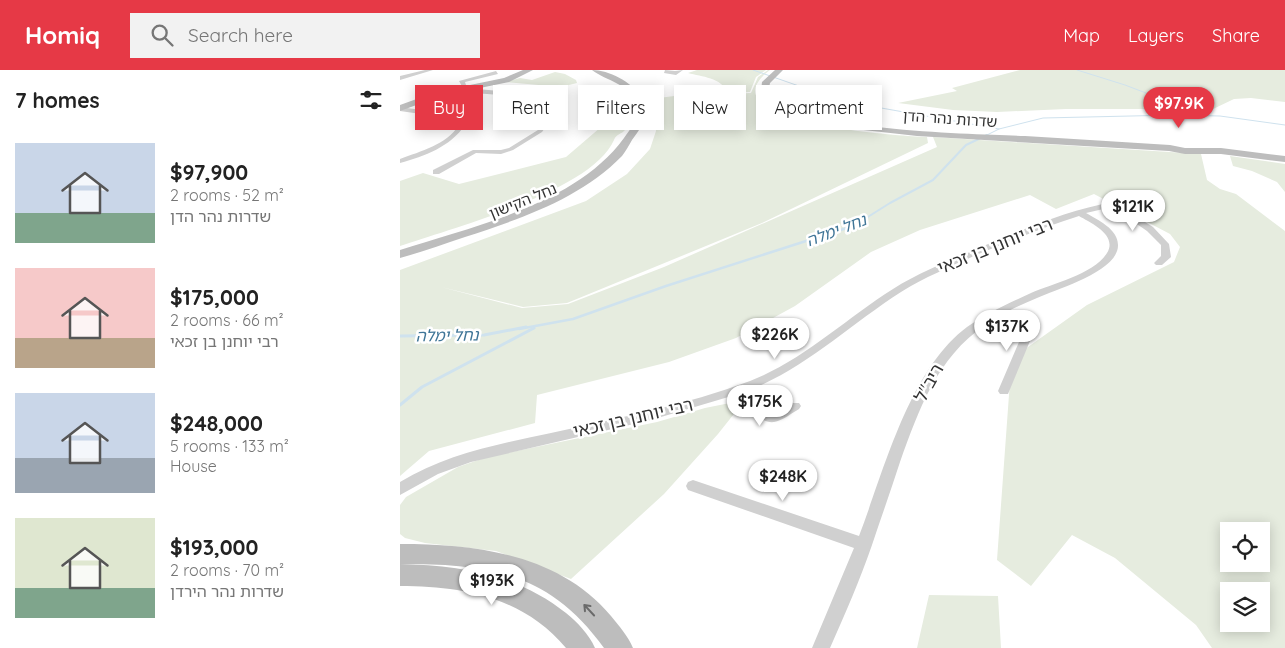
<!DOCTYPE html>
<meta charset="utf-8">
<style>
:root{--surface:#fff;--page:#f2f2f2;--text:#222;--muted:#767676;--accent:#e63946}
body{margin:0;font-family:Quicksand,"Noto Sans Hebrew",sans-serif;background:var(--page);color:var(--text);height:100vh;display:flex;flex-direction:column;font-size:19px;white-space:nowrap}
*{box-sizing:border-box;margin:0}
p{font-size:16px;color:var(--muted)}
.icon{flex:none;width:28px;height:28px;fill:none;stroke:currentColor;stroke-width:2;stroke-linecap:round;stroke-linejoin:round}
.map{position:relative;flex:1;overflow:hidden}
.side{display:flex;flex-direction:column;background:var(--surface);width:400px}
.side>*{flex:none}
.banner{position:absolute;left:15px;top:15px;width:475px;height:45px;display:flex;gap:10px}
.buttons{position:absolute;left:820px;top:452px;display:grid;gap:10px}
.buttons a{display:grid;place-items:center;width:50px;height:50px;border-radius:0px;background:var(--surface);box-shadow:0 2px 12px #0003;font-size:25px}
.price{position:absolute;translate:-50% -42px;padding:0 11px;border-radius:18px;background:#fff;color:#222;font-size:16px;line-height:32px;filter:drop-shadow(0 1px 2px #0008)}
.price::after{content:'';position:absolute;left:50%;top:30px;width:15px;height:11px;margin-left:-8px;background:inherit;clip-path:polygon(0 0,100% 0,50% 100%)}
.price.active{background:var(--accent);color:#fff}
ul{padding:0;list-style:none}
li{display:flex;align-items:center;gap:15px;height:125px;padding:0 15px}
li span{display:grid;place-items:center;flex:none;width:140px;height:100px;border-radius:0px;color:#555}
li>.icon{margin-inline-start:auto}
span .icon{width:60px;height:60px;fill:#fffc;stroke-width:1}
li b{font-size:21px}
h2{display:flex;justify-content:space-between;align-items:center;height:60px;padding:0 15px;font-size:21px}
.pill{padding:0 18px;border-radius:0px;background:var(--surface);box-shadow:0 2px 12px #0003;font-size:18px;line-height:45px}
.pill.active{background:var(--accent);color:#fff}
header{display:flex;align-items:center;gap:30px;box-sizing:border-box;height:70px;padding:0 25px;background:var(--accent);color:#fff}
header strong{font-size:24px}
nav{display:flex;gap:28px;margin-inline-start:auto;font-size:18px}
.search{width:350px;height:45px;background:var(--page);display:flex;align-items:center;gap:12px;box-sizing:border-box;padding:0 18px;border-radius:0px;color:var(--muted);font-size:19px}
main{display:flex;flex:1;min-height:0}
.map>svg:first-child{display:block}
.green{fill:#e6ecdf;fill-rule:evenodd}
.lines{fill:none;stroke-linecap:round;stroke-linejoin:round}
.stream-far3{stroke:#cfe2ee;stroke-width:1}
.stream-far2{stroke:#cfe2ee;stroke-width:2}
.stream-far1{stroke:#cfe2ee;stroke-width:2.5}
.stream{stroke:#cfe2ee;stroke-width:3}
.street{fill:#d0d0d0;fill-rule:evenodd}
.secondary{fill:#bdbdbd;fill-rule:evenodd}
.oneway{stroke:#6a6a6a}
.labels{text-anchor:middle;stroke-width:5;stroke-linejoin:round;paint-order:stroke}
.far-street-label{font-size:15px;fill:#333;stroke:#fff}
.far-water-label{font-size:16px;font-style:italic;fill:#3f7597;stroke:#fff}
.street-label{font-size:18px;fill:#333;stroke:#fff}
</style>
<header>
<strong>Homiq</strong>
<div class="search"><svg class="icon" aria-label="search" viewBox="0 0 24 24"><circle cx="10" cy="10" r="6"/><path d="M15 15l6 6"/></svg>Search here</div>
<nav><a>Map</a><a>Layers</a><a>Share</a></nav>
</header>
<main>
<section class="side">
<h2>7 homes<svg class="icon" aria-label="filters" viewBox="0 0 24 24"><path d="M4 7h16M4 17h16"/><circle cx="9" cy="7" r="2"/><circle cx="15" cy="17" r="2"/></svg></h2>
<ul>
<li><span style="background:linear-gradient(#c9d6e8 70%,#7fa58c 0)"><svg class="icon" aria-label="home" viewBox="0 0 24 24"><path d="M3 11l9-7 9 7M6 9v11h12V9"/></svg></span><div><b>$97,900</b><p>2 rooms · 52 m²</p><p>שדרות נהר הדן</p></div></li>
<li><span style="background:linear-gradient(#f6c9c9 70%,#b9a48a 0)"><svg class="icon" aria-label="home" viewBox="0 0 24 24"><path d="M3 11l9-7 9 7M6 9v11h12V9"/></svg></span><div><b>$175,000</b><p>2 rooms · 66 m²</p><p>רבי יוחנן בן זכאי</p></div></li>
<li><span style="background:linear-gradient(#c9d6e8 65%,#9aa5b1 0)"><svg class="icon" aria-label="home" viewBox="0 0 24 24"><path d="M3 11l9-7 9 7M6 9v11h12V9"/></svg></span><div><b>$248,000</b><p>5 rooms · 133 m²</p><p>House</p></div></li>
<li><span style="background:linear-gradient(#dfe7d0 70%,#7fa58c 0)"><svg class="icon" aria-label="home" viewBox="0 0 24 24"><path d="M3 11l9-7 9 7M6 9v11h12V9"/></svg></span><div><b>$193,000</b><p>2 rooms · 70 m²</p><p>שדרות נהר הירדן</p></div></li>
</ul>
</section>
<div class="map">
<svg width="885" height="578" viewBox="0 0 885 578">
<rect width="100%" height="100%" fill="#fff"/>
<path class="green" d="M297,0H366L356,7L350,22L328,23C321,7 302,7 288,3Z
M368,0H370C299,54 504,66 527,67L528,73L362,153L167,233L123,237L41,217L122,238L168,234L264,197L537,77L533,67L801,84L807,110L820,119L836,124L885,161V578H812L796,555L715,488L672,465L631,516L597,490L610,311L621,282L687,235L774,192L780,177L770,164L694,124L656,139L630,125L520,160L471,182L395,236L336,268L269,292L137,325L135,353L29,381L0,406V200L186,131L227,104L250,79L256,61L251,29L282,25L351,23L358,7ZM829,461H861V494H829ZM829,521H861V554H829Z
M620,0H885V32L851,28L834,29L813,39H666L597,42L553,40L498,33L557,21L552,18Z
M155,2L165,4L176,10L177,13L161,17L105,12L120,8L132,10Z
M228,49C228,52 227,57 225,60C222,64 216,64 214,70C192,121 52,158 0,176V111L23,103L59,114L166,87L208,51Z
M830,86L885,94V122L877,112L852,101L833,96Z
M345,330L318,364L264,424L171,509L96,481L25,473L5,468L0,464V435L6,427L58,397L87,387L257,352L305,338Z
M529,525L598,526L601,578H517Z"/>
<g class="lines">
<path class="stream-far3" d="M353,0L442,31L599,59
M677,0L725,15L801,44
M585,66L599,59L643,48L775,45L820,46L885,55"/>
<path class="stream-far2" d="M463,150L490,133L533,110L566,75L587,65"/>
<path class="stream-far1" d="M119,259L173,249L266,216L456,155L465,149"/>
<path class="stream" d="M0,266L84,265L126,257
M0,335L22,317L134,258"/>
<path class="street" d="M25,0H33L0,10V6Z
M265,0L275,1L283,0L276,5L264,3Z
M96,1L98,4L65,12L67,18H63L59,11Z
M60,19C76,18 129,23 142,30C149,33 151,38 154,45L142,62L113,80L101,84L76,83L39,104H33V100L73,80H101L109,78L138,60L148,45C146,39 145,36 139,33C124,25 81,24 62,22Z
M0,37L43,43L61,49L65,55C50,77 25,86 0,93V89C21,81 46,75 59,55L57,51L42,47L0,41Z
M713,132L753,157L769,174L771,187L762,195H756L754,193L761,186V175L747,161L712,137L686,143C698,150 718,159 718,175C719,201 657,219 637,228C622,234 606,242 592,250L630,271L608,324H600L598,321L619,272L585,255C537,288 519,339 500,392C491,420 481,448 472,475C460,510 445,544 430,578H412L454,478L288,420L286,416L288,412L293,410L459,466C484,401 509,300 567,257C587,243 609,233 631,223C652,214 694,204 707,183C718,165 691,153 679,146C644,157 610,171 576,185C550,197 525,207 501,222C448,256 405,299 345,322L353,332L372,342L391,333H399L401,336L399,339C392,343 382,351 374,352C361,354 342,334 335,325L251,350L71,392L38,404L0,425V412C46,384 99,374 151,363C218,348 286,335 350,311C404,290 445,249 493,219C518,203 544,193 570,182C616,162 664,141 713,132Z"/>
<path class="secondary" d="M123,0H133L109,12L41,26L0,41V35L36,22L104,8Z
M192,0C209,0 231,12 241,26C252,42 242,57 232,70C229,75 226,81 222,86C180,129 120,149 65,167C44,174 22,182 0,188V180C74,156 176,134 224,68C231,58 241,47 237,34C231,14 206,11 192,0Z
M375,0H383L370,13C369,18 368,23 372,27C402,61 576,64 625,66C674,69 722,72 770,75L785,78H821L885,86V92L821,84H785L769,81L517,66L446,58L411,51L385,43L365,29L361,21L362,12Z
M0,474C76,474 159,484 211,546C219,556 228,566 233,578H204C149,502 89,494 0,494Z
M0,494C59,495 119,505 166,543C177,552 189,564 195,578H166C123,527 63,516 0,516Z"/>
</g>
<defs><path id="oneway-shaft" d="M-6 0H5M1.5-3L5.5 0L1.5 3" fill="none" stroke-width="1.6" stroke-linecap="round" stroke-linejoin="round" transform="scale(1.25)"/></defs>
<use class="oneway" href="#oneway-shaft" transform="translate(189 540) rotate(-133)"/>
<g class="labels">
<g class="far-street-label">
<text transform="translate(550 49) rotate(4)" y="5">שדרות נהר הדן</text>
<text transform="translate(123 131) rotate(-22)" y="5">נחל הקישון</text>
</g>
<g class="far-water-label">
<text transform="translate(436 160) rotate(-21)" y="6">נחל ימלה</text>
<text transform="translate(47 265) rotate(-1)" y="6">נחל ימלה</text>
</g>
<g class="street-label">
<text transform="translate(595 176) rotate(-22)" y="6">רבי יוחנן בן זכאי</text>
<text transform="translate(529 313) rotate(-61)" y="6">ריב"ל</text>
<text transform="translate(233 348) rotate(-13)" y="6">רבי יוחנן בן זכאי</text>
</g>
</g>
</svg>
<div class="buttons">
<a><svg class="icon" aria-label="locate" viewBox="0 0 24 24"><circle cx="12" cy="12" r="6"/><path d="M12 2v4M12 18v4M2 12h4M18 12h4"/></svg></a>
<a><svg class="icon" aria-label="layers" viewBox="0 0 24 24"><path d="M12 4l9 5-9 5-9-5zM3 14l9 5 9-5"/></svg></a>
</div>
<b class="price active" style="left:779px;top:59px">$97.9K</b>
<b class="price" style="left:733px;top:162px">$121K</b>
<b class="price" style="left:607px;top:282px">$137K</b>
<b class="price" style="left:375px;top:290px">$226K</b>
<b class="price" style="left:360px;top:357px">$175K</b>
<b class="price" style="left:383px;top:432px">$248K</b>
<b class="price" style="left:92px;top:536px">$193K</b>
<div class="banner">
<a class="pill active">Buy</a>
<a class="pill">Rent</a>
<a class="pill">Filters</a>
<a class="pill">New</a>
<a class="pill">Apartment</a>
</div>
</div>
</main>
